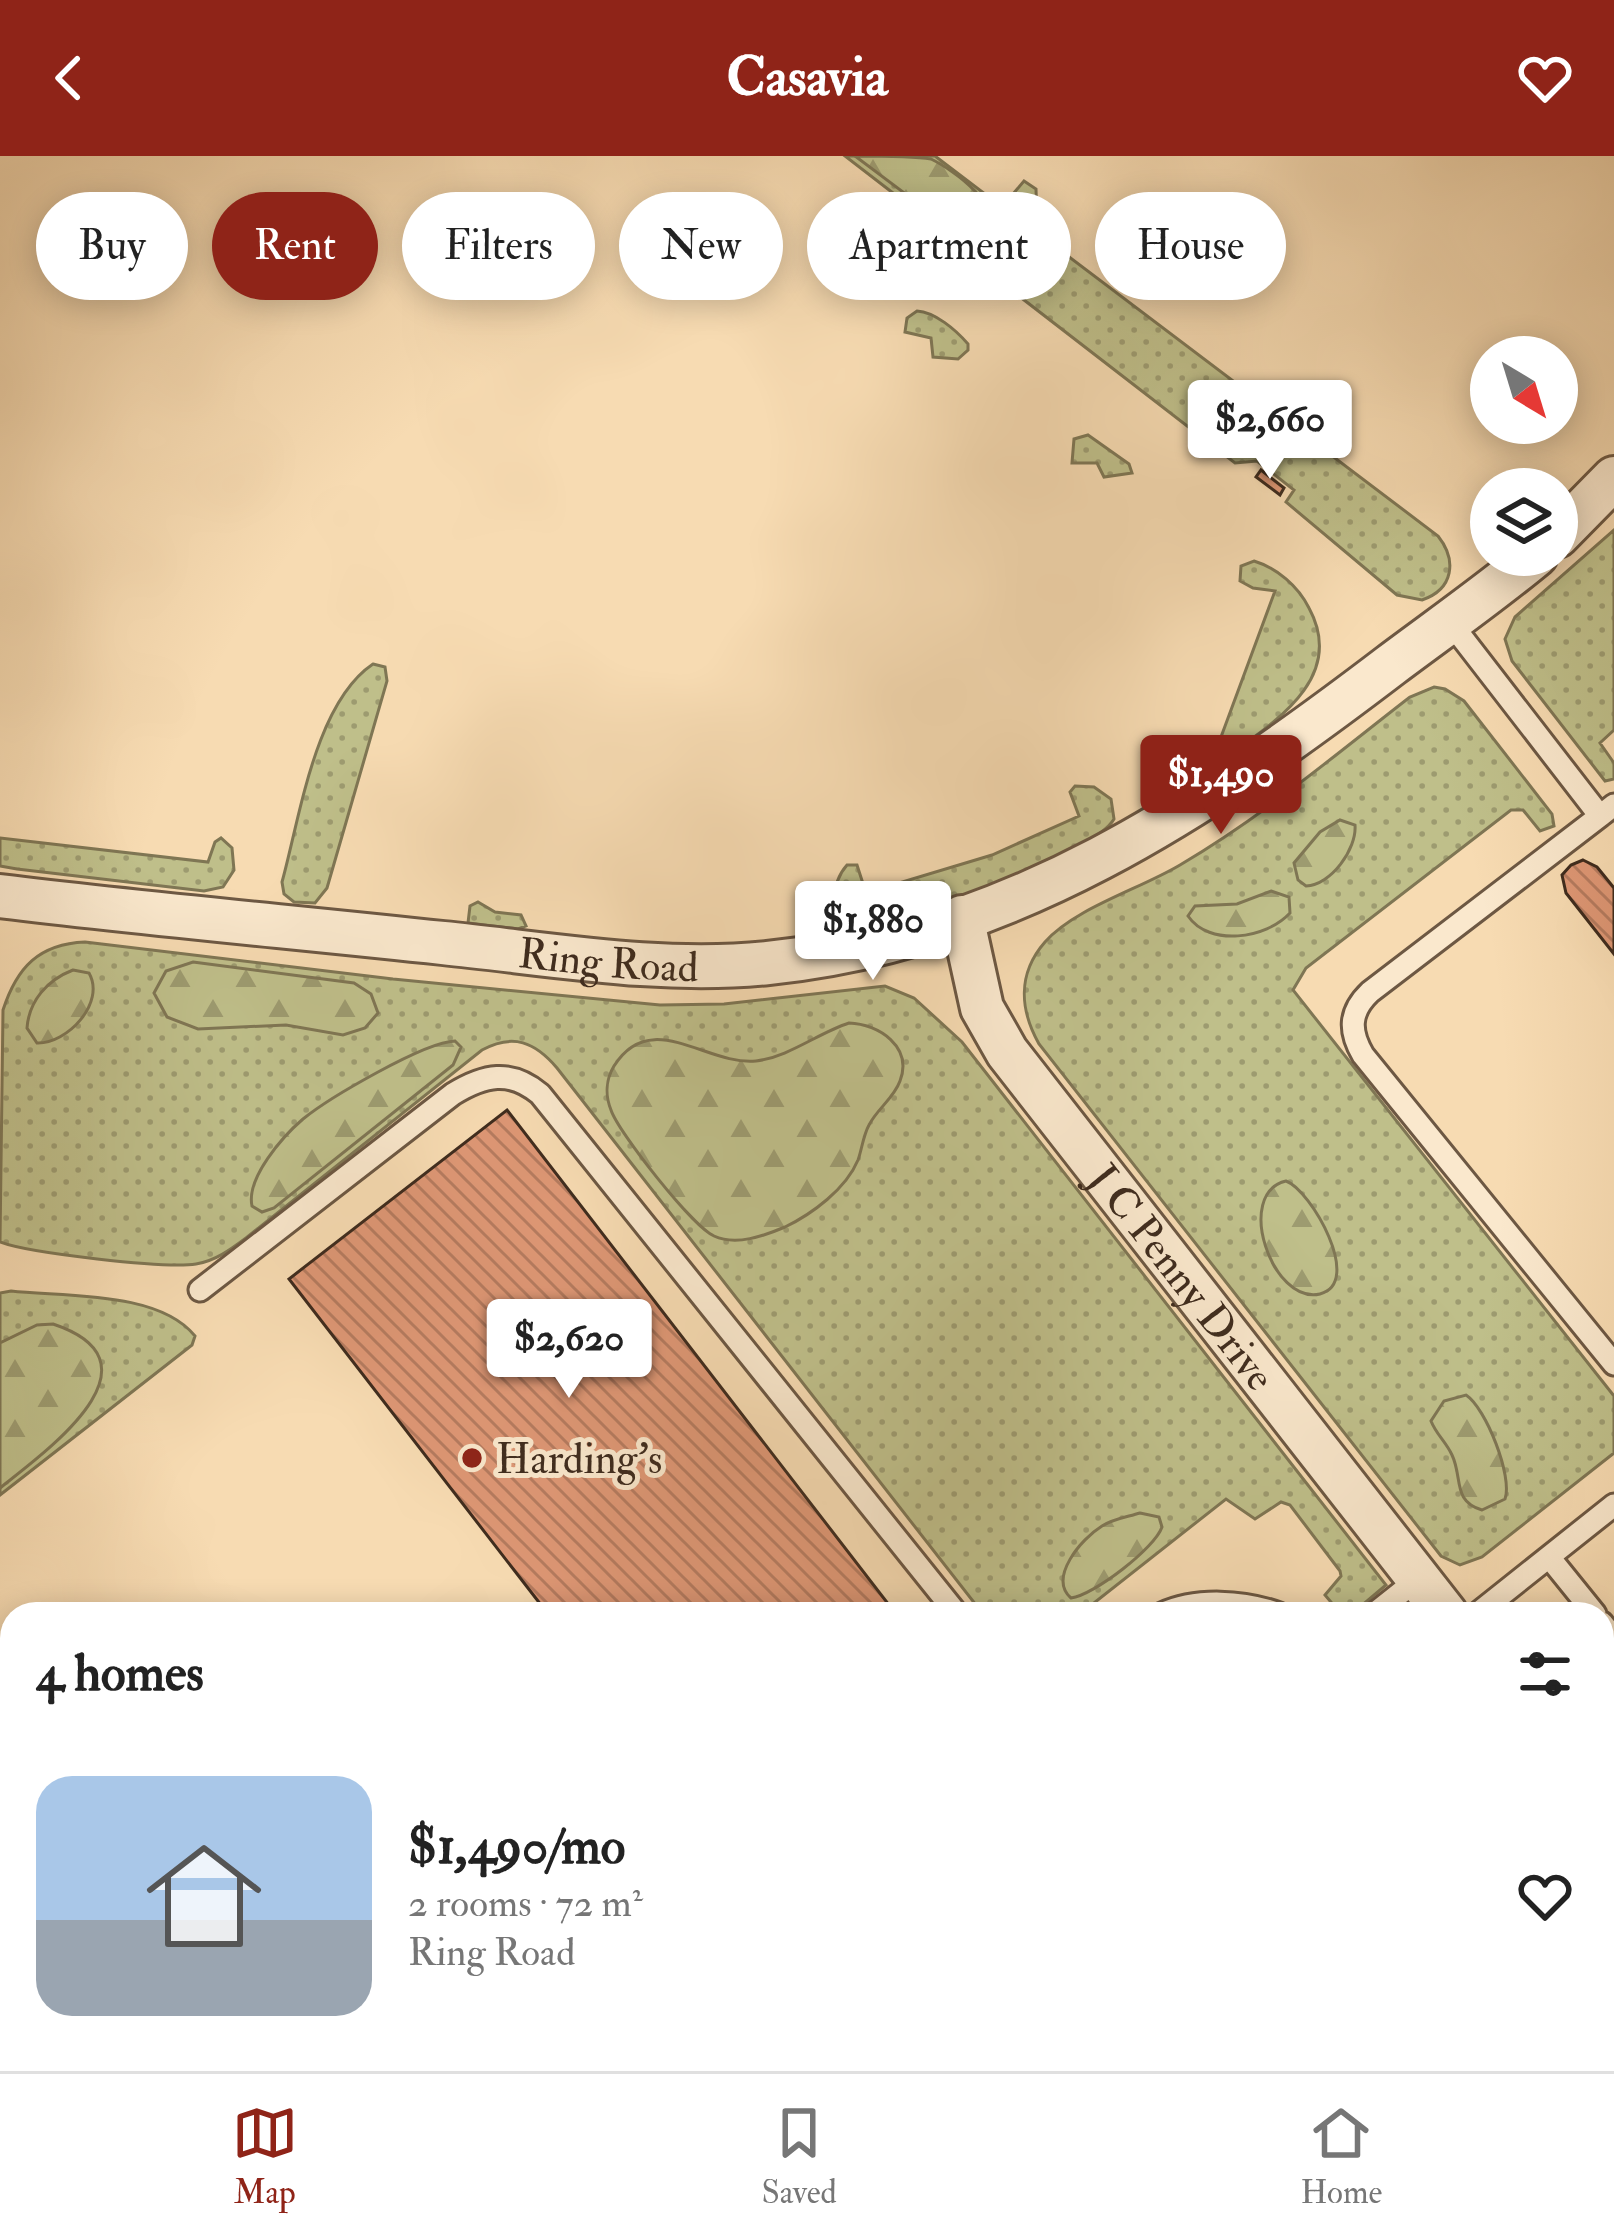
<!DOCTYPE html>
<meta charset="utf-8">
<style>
:root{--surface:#fff;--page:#f6f6f6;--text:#222;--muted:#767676;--line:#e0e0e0;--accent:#8f2418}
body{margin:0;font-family:"IM FELL Double Pica",serif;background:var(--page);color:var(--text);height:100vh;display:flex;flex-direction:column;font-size:45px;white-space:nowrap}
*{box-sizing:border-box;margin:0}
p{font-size:39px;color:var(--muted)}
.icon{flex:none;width:66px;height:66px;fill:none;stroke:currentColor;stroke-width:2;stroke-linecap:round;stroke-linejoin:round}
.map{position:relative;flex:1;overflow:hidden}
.panel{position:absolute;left:0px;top:1446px;width:1614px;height:471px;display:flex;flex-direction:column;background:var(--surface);border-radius:36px 36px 0 0;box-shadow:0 6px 30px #0003}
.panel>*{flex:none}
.top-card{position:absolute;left:36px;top:36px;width:1542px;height:108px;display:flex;gap:24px}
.needle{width:78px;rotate:142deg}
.buttons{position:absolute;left:1470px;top:180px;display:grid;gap:24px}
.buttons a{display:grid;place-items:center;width:108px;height:108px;border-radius:50%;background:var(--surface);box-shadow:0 6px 30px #0003;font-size:60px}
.price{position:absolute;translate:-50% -102px;padding:0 27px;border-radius:12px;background:#fff;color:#222;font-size:39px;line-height:78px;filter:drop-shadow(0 3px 6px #0008)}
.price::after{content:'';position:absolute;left:50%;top:72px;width:36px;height:27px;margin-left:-18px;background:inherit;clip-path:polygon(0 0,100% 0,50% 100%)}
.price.active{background:var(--accent);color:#fff}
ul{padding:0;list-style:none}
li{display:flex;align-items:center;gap:36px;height:300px;padding:0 36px}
li span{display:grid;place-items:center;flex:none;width:336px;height:240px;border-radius:36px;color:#555}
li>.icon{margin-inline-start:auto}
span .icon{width:144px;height:144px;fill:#fffc;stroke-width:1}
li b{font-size:51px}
h2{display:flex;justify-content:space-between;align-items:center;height:144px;padding:0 36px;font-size:51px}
.chip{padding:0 42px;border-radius:54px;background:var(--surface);box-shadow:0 6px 30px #0003;font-size:42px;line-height:108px}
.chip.active{background:var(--accent);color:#fff}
header{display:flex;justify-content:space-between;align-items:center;height:156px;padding:0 36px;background:var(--accent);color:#fff;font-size:54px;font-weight:800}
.menu{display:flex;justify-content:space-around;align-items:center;height:168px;border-top:3px solid var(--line);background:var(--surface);font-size:33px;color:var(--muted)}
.menu a{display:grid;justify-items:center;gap:6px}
.menu .active{color:var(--accent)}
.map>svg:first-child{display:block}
.grass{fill:url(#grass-dots);stroke:#7f7654;stroke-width:3}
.forest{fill:url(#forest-firs);stroke:#7f7654;stroke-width:3}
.building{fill:url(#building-back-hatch);stroke:#3f2c1e;stroke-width:3}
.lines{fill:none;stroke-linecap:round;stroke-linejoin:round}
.service-casing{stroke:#6d5843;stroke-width:27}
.minor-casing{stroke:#6d5843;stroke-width:48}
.service{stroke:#fae8cd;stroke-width:21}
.minor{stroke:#fae8cd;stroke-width:42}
.poi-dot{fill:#8f2418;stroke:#fae8cd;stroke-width:4.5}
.labels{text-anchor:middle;stroke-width:10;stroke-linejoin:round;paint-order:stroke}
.street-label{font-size:42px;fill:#3f2c1e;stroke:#fae8cd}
.poi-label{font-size:42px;fill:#3f2c1e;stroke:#fae8cd;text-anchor:start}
</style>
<header><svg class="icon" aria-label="back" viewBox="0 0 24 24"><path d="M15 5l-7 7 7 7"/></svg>Casavia<svg class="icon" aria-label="heart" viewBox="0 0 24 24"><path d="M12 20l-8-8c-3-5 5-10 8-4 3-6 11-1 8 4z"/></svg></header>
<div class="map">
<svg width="1614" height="1915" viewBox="0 0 1614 1915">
<defs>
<pattern id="grass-dots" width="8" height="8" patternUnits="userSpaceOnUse" patternTransform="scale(3)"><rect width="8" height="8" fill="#bfbf8a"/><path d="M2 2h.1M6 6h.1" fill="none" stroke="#9d9b70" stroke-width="1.8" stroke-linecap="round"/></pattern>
<pattern id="forest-firs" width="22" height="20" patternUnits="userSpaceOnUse" patternTransform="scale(3)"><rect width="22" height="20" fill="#bfbf8a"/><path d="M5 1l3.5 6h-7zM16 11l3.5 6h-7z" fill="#9d9b70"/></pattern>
<pattern id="building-back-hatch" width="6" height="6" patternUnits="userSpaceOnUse" patternTransform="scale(3)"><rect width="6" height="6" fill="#de9775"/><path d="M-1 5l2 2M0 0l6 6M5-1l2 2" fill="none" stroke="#b57b5f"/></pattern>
</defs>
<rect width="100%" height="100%" fill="#f7dbb2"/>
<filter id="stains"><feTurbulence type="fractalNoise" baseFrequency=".00167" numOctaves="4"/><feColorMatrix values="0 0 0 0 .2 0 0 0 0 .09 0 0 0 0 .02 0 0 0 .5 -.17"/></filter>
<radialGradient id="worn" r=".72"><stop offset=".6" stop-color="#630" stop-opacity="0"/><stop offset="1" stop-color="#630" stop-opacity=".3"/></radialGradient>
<path class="grass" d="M845,0H935L1002,51L1024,25L1036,33L1037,65L1056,91L1438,380C1457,404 1454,433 1422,444L1397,439L1286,346L1294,334L1257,305L1235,307L962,96L928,64Z
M917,155C935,156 956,174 968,188V194L958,203L933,201L931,182L905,176L907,162Z
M1088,279L1129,308L1132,317L1104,321L1097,307H1072L1074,283Z
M1614,374V574L1600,587L1614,607V623L1605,625L1512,505L1505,483L1515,461Z
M1254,405C1277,412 1298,430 1309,452C1349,526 1266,571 1216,609L1202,613L1188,601L1190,588L1200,581H1221L1275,435L1253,432L1240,425L1241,410Z
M373,508L385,511L387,525L327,732L315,747L294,746L284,738L282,726C300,661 315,547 373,508Z
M1434,531L1445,533L1464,545L1552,658L1554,670L1540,675L1523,654H1511L1306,812L1293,834L1614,1240V1297L1482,1401L1460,1409L1441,1400L1039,888C1020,854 1017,818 1045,786C1075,752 1140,733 1180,709C1262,661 1335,599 1410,541Z
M1075,630L1094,631L1111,643L1114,663C1095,698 900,770 859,765C826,762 831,727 847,709H857L866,737L992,699L1079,660L1070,636Z
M0,682L208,706L215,686L221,682L232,692L234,714L223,731L204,735L17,713L0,710Z
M478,746L495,756L521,759L526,770L518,773L468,767L470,750Z
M85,786L393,823L660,849L724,848L885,830L914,842L962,886L1386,1429L1353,1457L1341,1458L1325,1439L1341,1420L1340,1415L1290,1349L1281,1346L1255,1363L1226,1343L1080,1458H983L557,912C535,886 513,877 482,894L246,1082C230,1094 215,1105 196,1108C166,1113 28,1097 0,1086L3,854C17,811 39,788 85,786Z
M11,1135C66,1141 159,1135 195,1180L192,1189L0,1339V1137Z"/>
<path class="forest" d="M855,0C876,0 913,0 931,3C952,13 1011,54 980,77C971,84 964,85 953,83L927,54Z
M1340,664L1355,669C1357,693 1331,729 1306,730L1298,724L1294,707L1320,676Z
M1271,735L1289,741L1290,757C1266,783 1209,791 1188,760L1195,750L1237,748Z
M193,806L354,827L371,838L378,857L365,872L343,879L286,869L198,873L167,861L154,837L166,815Z
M73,814L89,817C106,847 67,888 37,887L27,872C29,845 47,824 73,814Z
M849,867C879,868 913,891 900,925C894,942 877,953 869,969C863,980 862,993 858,1004C846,1033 812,1058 785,1071C764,1080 736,1090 714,1080C693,1071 618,976 611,954C605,939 606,923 614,910C651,851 707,910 756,905C789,901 818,877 849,867Z
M455,885L461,891L453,909L274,1052L262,1056L252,1050C246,1022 283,980 303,963C329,942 424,886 455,885Z
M1286,1025C1311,1034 1364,1127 1320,1138C1272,1149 1234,1037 1286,1025Z
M53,1168C170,1207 45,1296 0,1332V1187L37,1169Z
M1466,1239C1486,1252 1513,1321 1505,1343L1482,1354C1452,1345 1463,1322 1452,1299C1446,1286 1436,1278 1431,1265L1444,1245Z
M1140,1357L1159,1361L1162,1371C1155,1392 1094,1439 1071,1442C1048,1422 1081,1383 1102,1370C1113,1363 1127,1361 1140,1357Z"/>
<path class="building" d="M1261,314L1284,332L1280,339L1256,321Z
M1583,704L1597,711L1614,732V798L1566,737L1562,719L1571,709Z
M507,954L896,1458H548L289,1123Z
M893,1905H1245L1253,1915H901Z"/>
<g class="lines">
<g class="service-casing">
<path id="service" d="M1450,466L1600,660L1614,649
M1600,660L1370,836C1349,856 1349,875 1363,899L1614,1208
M200,1134L453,938C484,919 510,913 540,938L957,1458
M1549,1401L1595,1458
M1162,1458C1196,1442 1244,1445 1279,1458
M1374,1458L1418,1423
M1477,1458L1614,1349
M1602,1467L1614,1482
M0,1817L4,1814
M1319,1905L1328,1915"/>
</g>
<g class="minor-casing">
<g id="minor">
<path d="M1557,380L1614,322"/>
<path id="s1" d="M0,740C147,758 295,771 443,787C551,798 659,818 768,807C1009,783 1205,651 1391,509C1439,473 1489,438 1536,399"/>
<path id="s2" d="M962,761L982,852L1007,896L1446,1458"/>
<path d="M1602,1653L1614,1668"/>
<path d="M1602,1855L1614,1845"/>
<path d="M1527,1915L1539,1905"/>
</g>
</g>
<use href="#service" class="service"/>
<use href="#minor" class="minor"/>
</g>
<circle class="poi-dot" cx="472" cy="1302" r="12"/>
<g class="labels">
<g class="street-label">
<text dy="15" stroke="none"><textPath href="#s1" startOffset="612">Ring Road</textPath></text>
<text dy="15" stroke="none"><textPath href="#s2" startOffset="429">J C Penny Drive</textPath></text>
</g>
<g class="poi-label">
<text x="496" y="1317">Harding's</text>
</g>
</g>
<rect width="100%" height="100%" filter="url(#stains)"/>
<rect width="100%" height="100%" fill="url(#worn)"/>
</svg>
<div class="buttons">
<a><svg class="needle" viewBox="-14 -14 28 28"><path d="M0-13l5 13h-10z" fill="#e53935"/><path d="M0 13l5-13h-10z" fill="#767676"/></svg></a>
<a><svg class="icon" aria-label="layers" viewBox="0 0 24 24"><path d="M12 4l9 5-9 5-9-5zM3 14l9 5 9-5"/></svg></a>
</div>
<b class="price" style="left:1270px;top:326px">$2,660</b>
<b class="price active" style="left:1221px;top:681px">$1,490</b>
<b class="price" style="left:873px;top:827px">$1,880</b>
<b class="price" style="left:569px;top:1245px">$2,620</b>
<div class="top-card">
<a class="chip">Buy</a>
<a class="chip active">Rent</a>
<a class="chip">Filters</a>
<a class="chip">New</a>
<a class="chip">Apartment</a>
<a class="chip">House</a>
</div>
<section class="panel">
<h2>4 homes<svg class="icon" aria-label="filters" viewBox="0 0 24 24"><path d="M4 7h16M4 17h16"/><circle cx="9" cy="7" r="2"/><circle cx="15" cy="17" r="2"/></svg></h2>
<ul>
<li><span style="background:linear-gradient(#a9c7e8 60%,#9aa5b1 0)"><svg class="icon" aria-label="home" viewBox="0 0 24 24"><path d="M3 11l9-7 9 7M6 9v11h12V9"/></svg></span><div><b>$1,490/mo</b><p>2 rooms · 72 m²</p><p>Ring Road</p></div><svg class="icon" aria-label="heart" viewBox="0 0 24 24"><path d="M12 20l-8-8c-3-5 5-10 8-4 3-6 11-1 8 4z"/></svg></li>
</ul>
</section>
</div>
<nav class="menu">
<a class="active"><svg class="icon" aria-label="map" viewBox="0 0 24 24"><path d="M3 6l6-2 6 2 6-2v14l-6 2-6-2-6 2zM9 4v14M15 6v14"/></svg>Map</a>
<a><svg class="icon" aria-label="saved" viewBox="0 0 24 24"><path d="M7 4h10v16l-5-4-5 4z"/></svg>Saved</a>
<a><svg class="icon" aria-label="home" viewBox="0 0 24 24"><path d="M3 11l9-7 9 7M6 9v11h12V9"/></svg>Home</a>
</nav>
